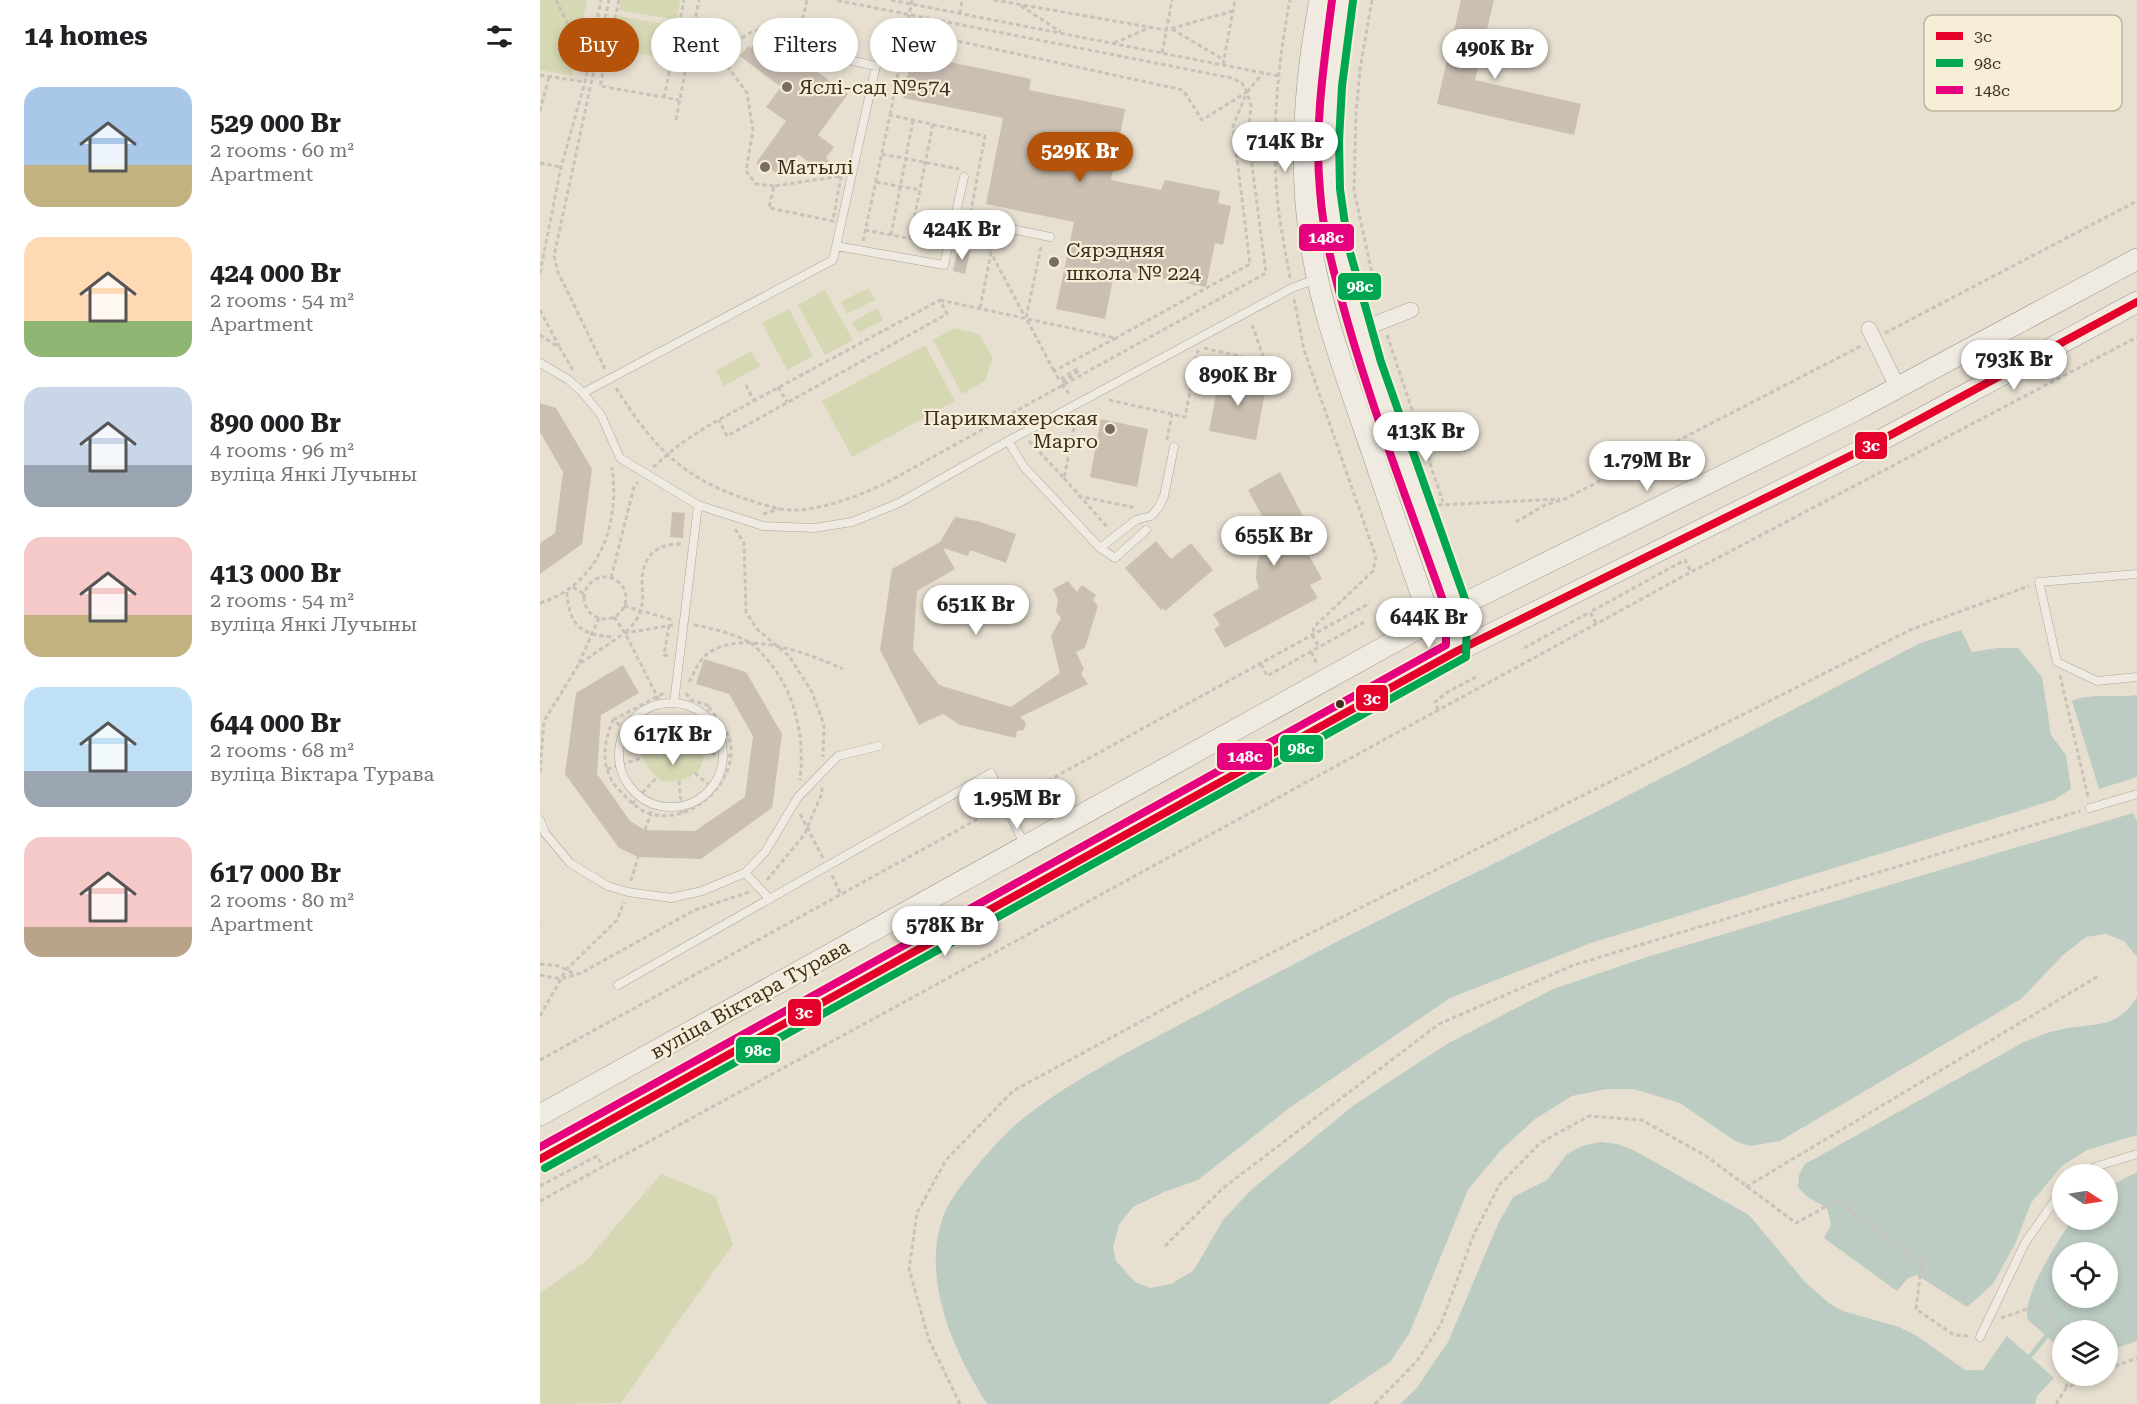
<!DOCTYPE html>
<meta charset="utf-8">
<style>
:root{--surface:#fff;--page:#f2f2f2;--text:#202124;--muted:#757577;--accent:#b45309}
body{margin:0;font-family:"Roboto Serif",serif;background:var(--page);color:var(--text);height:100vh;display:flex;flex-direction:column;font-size:22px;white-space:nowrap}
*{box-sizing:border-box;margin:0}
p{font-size:20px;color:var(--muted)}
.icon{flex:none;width:33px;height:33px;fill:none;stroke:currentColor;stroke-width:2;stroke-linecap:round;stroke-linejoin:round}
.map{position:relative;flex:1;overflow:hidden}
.sheet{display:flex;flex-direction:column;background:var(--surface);width:540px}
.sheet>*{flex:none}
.top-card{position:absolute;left:18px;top:18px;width:570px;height:54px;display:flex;gap:12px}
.needle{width:39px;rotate:102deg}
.buttons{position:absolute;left:1512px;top:1164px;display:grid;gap:12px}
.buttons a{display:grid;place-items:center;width:66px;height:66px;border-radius:50%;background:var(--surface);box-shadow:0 3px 9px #0003;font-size:30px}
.price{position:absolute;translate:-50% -51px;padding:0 14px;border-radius:21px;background:#fff;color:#222;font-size:20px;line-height:39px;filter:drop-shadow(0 2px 3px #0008)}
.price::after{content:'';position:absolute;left:50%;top:36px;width:18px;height:14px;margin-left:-9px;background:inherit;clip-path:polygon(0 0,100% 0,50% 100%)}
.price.on{background:var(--accent);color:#fff}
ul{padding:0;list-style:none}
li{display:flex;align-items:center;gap:18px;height:150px;padding:0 24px}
li span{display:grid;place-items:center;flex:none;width:168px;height:120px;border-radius:18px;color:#555}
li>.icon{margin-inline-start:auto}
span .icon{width:72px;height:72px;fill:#fffc;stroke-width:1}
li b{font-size:26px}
h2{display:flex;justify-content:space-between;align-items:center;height:72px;padding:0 24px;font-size:26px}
.tag{padding:0 21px;border-radius:27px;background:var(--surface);box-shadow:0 3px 9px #0003;font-size:21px;line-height:54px}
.tag.on{background:var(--accent);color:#fff}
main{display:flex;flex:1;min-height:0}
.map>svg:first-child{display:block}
.green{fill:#d6d7b3}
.water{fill:#bcccc2;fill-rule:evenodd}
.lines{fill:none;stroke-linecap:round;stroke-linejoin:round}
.stream{stroke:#bcccc2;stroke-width:4.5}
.building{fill:#cbbfb2}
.lane-casing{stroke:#ada599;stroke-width:9}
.street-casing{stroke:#ada599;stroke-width:16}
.secondary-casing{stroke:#9c958a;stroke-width:22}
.path{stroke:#c8c2b9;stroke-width:3;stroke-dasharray:4.5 3;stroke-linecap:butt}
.lane{stroke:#efebe3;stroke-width:8}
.street{stroke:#efebe3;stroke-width:15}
.secondary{stroke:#efebe3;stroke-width:21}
.bus-1-casing{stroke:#f7eed8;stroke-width:12}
.bus-2-casing{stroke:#f7eed8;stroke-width:12}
.bus-3-casing{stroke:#f7eed8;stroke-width:12}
.bus-1{stroke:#e4002b;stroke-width:8}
.bus-2{stroke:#00a651;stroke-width:8}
.bus-3{stroke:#e5007d;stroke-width:8}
.poi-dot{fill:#786c5e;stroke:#f7eed8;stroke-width:2}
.bus-dot{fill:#3d2e20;stroke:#f7eed8;stroke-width:2}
.labels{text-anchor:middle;stroke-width:4.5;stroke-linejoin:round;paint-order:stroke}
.poi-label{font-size:20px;fill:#3d2e20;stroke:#f7eed8;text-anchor:start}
.street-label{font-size:20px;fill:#3d2e20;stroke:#f7eed8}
.key{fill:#f7eed8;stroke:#bfb4a1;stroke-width:1.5}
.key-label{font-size:16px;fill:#3d2e20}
.line-badge{stroke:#f7eed8;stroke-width:2}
.badge-label{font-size:16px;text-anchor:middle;font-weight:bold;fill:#fff}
</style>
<main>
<section class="sheet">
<h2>14 homes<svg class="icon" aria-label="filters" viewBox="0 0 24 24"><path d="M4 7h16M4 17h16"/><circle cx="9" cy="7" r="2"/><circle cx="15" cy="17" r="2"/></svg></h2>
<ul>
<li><span style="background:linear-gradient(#a9c7e8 65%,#c2b280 0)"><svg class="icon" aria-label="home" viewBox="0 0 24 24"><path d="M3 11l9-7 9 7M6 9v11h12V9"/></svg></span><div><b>529 000 Br</b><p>2 rooms · 60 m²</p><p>Apartment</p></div></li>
<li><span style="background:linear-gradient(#ffd9b3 70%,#8fb573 0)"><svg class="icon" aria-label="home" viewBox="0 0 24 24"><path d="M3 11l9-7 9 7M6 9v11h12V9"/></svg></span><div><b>424 000 Br</b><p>2 rooms · 54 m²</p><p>Apartment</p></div></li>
<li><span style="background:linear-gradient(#c9d6e8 65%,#9aa5b1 0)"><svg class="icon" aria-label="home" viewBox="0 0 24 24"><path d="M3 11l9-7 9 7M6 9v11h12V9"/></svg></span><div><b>890 000 Br</b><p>4 rooms · 96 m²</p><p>вуліца Янкі Лучыны</p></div></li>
<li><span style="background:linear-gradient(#f6c9c9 65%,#c2b280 0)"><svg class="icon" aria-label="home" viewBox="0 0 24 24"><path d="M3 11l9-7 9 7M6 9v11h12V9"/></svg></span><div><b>413 000 Br</b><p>2 rooms · 54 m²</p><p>вуліца Янкі Лучыны</p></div></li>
<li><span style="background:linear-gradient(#bfe0f5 70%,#9aa5b1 0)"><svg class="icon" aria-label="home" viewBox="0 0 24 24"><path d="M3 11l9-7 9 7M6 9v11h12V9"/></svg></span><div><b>644 000 Br</b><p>2 rooms · 68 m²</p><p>вуліца Віктара Турава</p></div></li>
<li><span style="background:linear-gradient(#f6c9c9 75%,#b9a48a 0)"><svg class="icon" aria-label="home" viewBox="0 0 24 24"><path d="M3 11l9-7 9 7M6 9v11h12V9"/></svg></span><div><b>617 000 Br</b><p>2 rooms · 80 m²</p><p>Apartment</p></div></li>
</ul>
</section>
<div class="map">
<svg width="1597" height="1404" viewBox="0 0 1597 1404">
<rect width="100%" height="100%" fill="#e7e0d1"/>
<path class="green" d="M0,0H47L32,76L0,70Z
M81,0H140L137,20L79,10Z
M78,16L136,26L130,59L72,49Z
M328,288L335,300L307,314L301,302Z
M285,290L313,340L285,355L258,305Z
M337,308L343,320L318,333L312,322Z
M249,309L273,356L247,370L222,323Z
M414,328L439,334L453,358L445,381L422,394L393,340Z
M385,345L415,401L312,457L282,401Z
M211,351L220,366L184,386L176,371Z
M158,734C174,766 153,785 121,781C108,768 100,760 100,741C128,749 134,759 158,734Z
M121,1174L175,1196L193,1244L81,1403L2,1404L0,1402V1293L46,1261Z"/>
<path class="water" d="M1421,630L1432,652L1457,648H1478L1502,677L1511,735L1526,755L1531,789L1514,800L1051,943L910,998L752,1106L658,1180L624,1192L593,1207L579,1225L573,1247L576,1261L595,1282L610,1288L631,1284L654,1270L683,1220L712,1189L814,1105L907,1044L1013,989L1110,956L1593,813L1597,821V957L1584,941L1566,934L1546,937L1523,955L1481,999L1240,1141L1210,1146L1195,1141L1140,1103L1094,1089H1067L1032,1096L995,1119L961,1150L928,1190L869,1334L850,1362L788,1404H447C413,1350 380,1278 404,1214C414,1189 463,1133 486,1116C538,1076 596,1048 654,1017C736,973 817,931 900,890C1062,811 1221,726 1380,643Z
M1597,695V777L1559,789L1532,701C1550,693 1577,698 1597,695Z
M1597,997V1135L1547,1150L1522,1166L1491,1203L1475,1244L1453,1284L1427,1307L1377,1275L1368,1278L1357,1291L1284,1238L1291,1225L1287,1208L1266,1196L1258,1187L1259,1175L1265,1164L1484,1042C1495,1038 1507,1032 1519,1030C1555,1021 1574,1032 1597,997Z
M1060,1142L1078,1144L1095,1151L1209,1215L1265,1282L1290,1304L1303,1311L1359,1327L1377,1336L1425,1370H1443L1467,1336L1514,1378L1497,1396L1495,1404H860L876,1389L908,1342L958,1224L973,1197L1007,1180L1027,1154L1042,1146Z
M1597,1172V1341L1568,1351V1330H1522V1350L1488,1320C1481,1297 1518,1240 1532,1220H1568V1187ZM1522,1252H1568V1298H1522Z"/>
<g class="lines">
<path class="stream" d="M1487,1360L1508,1334"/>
</g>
<path class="building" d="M921,0H954L935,80L1041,104L1034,135L897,104Z
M259,28L271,37L269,40L281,48L268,65L308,94L278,135L294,147L286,158L289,161L281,172L258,154L241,177L228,167L226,170L216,163L246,121L226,107L241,87L200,56L208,46L211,48L220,36L242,52Z
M372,54L491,79L489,90L585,109L571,180L621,190L625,180L680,191L678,203L691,206L683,245L675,243L666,287L575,269L565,319L516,309L534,222L446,204L463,118L363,98Z
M418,248L430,251L425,274L413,271Z
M680,374L727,382L716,440L669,431Z
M0,403L16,408L52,469L42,544L0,574V543L15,533L23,472L0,432Z
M561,419L608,429L597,487L550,477Z
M740,472L773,535L769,538L773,546L766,550L782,579L770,585L778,598L685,648L674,629L680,625L673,614L719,588L716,578L717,563L721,553L735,540L708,490Z
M132,512L145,513L143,538L130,537Z
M415,517L437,521L476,534L466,563L430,550L428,556L403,548L415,569L377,591L373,650L399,685L471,707L520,673L511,636L521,618L516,612L518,600L513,589L528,581L537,592L542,585L556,595L553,600L558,606L545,648L536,652L544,669L541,674L548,684L480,717L486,723L484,730L477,731L476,738L420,725L403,714L379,725L340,650L352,569L400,542Z
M616,541L631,559L651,543L673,570L625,611L623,608L621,610L585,568Z
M164,659L206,672L242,734L232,808L161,859L98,857L79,848L25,774L36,693L83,665L99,693L61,715L57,774L90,821L105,830L155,831L205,797L213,736L189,694L156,684Z"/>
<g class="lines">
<g class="lane-casing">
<path id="lane" d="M415,217L424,177
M296,246L404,265L415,217L510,237
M0,363L29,380L42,392L61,415L80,458L158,505L134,703
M43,393L293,260L336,66L309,60
M158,505L223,526L274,528L312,522L359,503L468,441
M606,530L575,558L560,548L484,467L468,441L752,288L776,279
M560,548L596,520L611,516L619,507L624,496L634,447
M1597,574L1499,582L1517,662L1557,681L1597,677
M79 755a52 52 0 1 1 104 0a52 52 0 1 1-104 0Z
M1550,808L1597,794
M0,820L5,833L30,863L68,886L88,892L131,898L162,891L205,873L225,852L258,797L298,756L339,746
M205,873L229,898
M78,985L451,773L485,846
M1544,1174L1558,1166L1597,1154
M1440,1337L1485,1243L1522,1190"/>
</g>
<g class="street-casing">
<path id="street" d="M1329,329L1358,388
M820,330L871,310"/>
</g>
<g class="secondary-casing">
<path id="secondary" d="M780,0C765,79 758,165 771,245C781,308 803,368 824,428C846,493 868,557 891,622L917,651
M803,0L792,85L788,141L790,190L798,247L831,365L917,607V651
M0,1115L917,607L1314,411L1597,259
M0,1159L917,651L1332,445L1597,302"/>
</g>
<path class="path" d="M16,0L47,63
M79,0L60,86L139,100
M351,0L739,76
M454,0L626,30L693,11
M832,0L820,69L816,114L814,190L838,301
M481,6L521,32
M420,14L422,0
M632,29L684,60
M367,30L643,90L662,120L707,92L693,126L710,264L576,338
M574,43L609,28
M622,53L632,0
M683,65L695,0
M0,75L45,82
M707,92L723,73
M124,98L144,0
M0,111L9,77
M350,115L372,0
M136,120L159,0
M342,154L419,169
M0,163L21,167
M301,176L293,221L229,208L234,186Z
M336,182L380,190
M234,186L216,184L206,171L213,130L207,93L186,64C200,23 225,30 261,25L267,0
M325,230L398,244
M441,233L451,253
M351,235L373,120
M370,239L393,124
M323,241L350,115L445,136L431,211
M501,247L486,318L514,371
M0,273L21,167L45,82L61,0
M750,278C746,254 741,230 738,206C731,138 737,67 750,0
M754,299L764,350L836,557L833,571L774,627L772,635L779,647
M400,300L576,338L514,371L519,380L537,369L539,371L521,383L530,395
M440,308L451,253L485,317
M0,310L19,346
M1345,333L1597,201
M0,335L20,348L33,370
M847,335L903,502
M664,348L725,362L713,327L709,324
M65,369L18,272L14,256L69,0
M206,385L214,401
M238,387L247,402
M76,388C112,445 142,479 209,500C224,505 242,511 258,510C287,508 315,497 342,485L726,273L708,135L711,106L707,92L702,83L692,78L295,0
M569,400L645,417L658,350
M627,440L632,414
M489,441L524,478L536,418
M113,467L140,444L171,424L400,300L407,314L187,436L179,420
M524,478L568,528
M538,496L592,507L589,510
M898,505L1020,499
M223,514L239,509
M976,522L1005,505L1025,499L1321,346
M195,529L204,543L206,612L217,629L249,656L272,692L284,725L283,757
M44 598a21 21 0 1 1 42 0a21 21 0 1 1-42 0Z
M71,578L94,487L98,482
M33,587L44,594
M27,592C29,626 41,635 74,637
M0,603C60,584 80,524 72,467
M84,606L133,620
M74,617L85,633L121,704
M1056,623L1050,612L1145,560L1151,572
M129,625L124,655L130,656
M154,625C172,628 195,634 211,643C216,646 220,652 224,656C255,689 265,736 260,780
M86,632C92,626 99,618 101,609C104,599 102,590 102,580C103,555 118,543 142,544
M984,648L1050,612
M771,652L777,664
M39,663L59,618
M721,664L727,676L824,622
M1520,675L1548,797
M149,682C154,673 159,660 167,654C202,628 268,653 303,669
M146,693L151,700L170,706
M169,707C177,719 190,732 191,747C194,786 149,825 110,814C96,809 88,799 78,789C60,769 63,743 73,720C93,735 130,762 153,737C160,728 164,717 169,707Z
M898,710L895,702L909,691L936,677
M73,720L124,693
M164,753L190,756
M67,769L102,758
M0,772L4,721L39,664L85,633L133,625
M155,773L175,790
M139,781L142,813
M475,799L830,603
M92,804L117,777
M260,814L283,858
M105,830L111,814V803
M292,875L301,895
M227,880L264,835L282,793V787
M91,881L98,857
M0,923V924
M0,964L19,966L35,974
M0,975L21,979L41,973L155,910L209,892
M0,1016L26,970L77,920L84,902
M0,1060L456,809
M0,1186L57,1156L63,1166
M1206,1187L1560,975
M0,1201L1151,572L1597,337
M625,1246L683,1188L899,1024L1034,965L1540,811
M1461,1318L1496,1306L1522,1331
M1568,1369L1597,1358
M1526,1388L1528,1376
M420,1404L389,1340L369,1269L377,1213L406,1160L473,1091L668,985L1370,630L1489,586
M835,1404L877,1361L901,1324L934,1234L960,1184L1000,1143L1049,1116L1102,1120L1166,1156L1256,1223L1296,1201L1382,1262L1376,1309L1414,1335L1429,1336
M1516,1404L1526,1388L1553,1376"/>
<use href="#lane" class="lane"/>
<use href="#street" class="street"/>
<use href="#secondary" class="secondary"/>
<g class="bus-1-casing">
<path id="bus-1" d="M0,1159L917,651L1332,445L1597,302"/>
</g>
<g class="bus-2-casing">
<path id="bus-2" d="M5,1168L926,657L927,605L841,362L808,245L800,189L799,141L802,86L813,1"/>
</g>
<g class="bus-3-casing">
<path id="bus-3" d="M0,1147L906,645V609C872,513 835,418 807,320C795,277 783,235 780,191C774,127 784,63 792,0"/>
</g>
<use href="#bus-1" class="bus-1"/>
<use href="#bus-2" class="bus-2"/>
<use href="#bus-3" class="bus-3"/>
</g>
<g class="poi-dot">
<circle cx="247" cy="87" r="6"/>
<circle cx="225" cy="167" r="6"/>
<circle cx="514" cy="262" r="6"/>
<circle cx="570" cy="429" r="6"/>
</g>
<circle class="bus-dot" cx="800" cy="704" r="5"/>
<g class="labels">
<g class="poi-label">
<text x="259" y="94">Яслі-сад №574</text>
<text x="237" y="174">Матылі</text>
<text x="526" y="257">Сярэдняя<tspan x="526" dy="23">школа № 224</tspan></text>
<text x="558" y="425" text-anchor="end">Парикмахерская<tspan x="558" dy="23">Марго</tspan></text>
</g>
<g class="street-label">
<text transform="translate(210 999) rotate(-29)" y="7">вуліца Віктара Турава</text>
</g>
</g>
<rect x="1384" y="15" width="198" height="96" rx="9" class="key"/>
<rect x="1396" y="32" width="27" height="8" fill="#e4002b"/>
<rect x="1396" y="59" width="27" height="8" fill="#00a651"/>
<rect x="1396" y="86" width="27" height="8" fill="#e5007d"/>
<g class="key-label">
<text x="1434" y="42">3с</text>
<text x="1434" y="69">98с</text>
<text x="1434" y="96">148с</text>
</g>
<g class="line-badge">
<rect x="758" y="223" width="57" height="29" rx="6" fill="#e5007d"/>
<rect x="797" y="272" width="45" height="29" rx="6" fill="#00a651"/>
<rect x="1314" y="431" width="34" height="29" rx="6" fill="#e4002b"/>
<rect x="815" y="684" width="34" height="28" rx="6" fill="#e4002b"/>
<rect x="739" y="734" width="45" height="29" rx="6" fill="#00a651"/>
<rect x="676" y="742" width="57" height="29" rx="6" fill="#e5007d"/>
<rect x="247" y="998" width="35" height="29" rx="6" fill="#e4002b"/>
<rect x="195" y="1036" width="46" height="28" rx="6" fill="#00a651"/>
</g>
<g class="badge-label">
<text x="786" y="243">148с</text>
<text x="820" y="292">98с</text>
<text x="1331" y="451">3с</text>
<text x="832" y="704">3с</text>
<text x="761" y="754">98с</text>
<text x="705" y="762">148с</text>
<text x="264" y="1018">3с</text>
<text x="218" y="1056">98с</text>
</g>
</svg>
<div class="buttons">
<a><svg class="needle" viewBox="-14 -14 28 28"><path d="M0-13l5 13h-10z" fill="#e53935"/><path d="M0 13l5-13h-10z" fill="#757577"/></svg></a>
<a><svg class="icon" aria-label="locate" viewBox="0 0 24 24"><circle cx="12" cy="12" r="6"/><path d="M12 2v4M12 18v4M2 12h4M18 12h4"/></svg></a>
<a><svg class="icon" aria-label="layers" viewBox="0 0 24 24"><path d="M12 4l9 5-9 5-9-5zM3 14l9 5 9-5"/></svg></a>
</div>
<b class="price" style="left:955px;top:80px">490K Br</b>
<b class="price" style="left:745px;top:173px">714K Br</b>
<b class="price on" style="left:540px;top:183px">529K Br</b>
<b class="price" style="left:422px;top:261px">424K Br</b>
<b class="price" style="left:1474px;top:391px">793K Br</b>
<b class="price" style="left:698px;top:407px">890K Br</b>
<b class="price" style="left:886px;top:463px">413K Br</b>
<b class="price" style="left:1107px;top:492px">1.79M Br</b>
<b class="price" style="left:734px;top:567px">655K Br</b>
<b class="price" style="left:436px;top:636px">651K Br</b>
<b class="price" style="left:889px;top:649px">644K Br</b>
<b class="price" style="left:133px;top:766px">617K Br</b>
<b class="price" style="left:477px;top:830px">1.95M Br</b>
<b class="price" style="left:405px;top:957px">578K Br</b>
<div class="top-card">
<a class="tag on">Buy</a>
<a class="tag">Rent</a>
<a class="tag">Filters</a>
<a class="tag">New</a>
</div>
</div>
</main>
